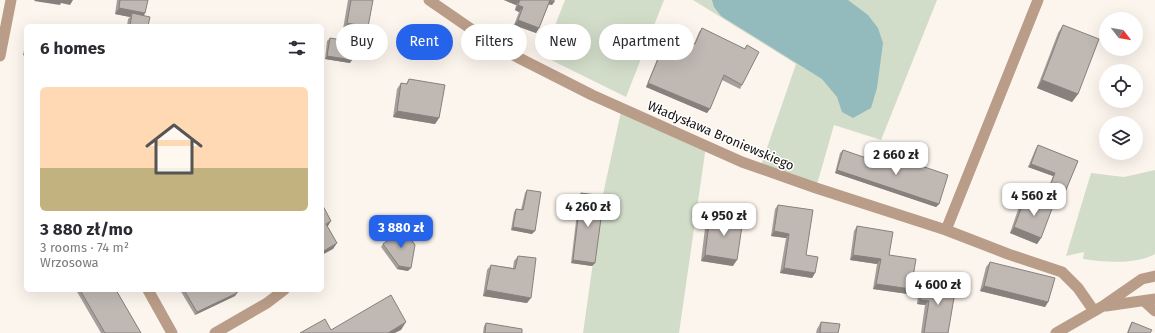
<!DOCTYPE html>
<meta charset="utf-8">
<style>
:root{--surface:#fff;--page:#f2f2f3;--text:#2b2b33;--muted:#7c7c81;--line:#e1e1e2;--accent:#2563eb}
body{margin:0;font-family:"Fira Sans",sans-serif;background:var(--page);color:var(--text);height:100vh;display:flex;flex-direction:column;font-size:15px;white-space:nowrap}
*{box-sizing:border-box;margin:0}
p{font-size:13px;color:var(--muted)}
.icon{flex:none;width:22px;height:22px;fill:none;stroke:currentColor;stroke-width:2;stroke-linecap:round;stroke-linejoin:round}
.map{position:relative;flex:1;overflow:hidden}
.panel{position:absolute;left:24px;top:24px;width:300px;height:268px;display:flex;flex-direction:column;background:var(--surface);border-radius:6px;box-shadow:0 4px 16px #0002}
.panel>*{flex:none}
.hud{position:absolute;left:336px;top:24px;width:380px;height:36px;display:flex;gap:8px}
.needle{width:26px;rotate:121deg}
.controls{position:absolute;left:1099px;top:12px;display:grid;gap:8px}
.controls a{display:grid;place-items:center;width:44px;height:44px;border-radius:50%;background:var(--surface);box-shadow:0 4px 16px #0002;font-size:20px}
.price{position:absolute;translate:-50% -34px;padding:0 9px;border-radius:8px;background:#fff;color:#222;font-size:13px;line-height:26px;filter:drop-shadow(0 1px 2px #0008)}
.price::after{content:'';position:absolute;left:50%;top:24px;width:12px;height:9px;margin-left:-6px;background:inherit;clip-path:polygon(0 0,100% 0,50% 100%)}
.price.current{background:var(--accent);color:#fff}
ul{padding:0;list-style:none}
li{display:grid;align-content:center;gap:8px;height:212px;padding:0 16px}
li+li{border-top:1px solid var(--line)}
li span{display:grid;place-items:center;height:124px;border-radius:6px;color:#555}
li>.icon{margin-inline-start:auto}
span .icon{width:72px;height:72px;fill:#fffc;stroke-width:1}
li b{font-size:17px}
h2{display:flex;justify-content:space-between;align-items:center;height:48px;padding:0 16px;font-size:17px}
.tag{padding:0 14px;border-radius:18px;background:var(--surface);box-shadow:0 4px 16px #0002;font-size:14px;line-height:36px}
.tag.current{background:var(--accent);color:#fff}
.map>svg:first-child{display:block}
.green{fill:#d2ddc9}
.water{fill:#93babc}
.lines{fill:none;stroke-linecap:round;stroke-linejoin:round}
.minor{stroke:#ba9d88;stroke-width:11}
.tertiary{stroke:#ba9d88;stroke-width:11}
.wall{fill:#a59e9a}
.shaded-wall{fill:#86817d}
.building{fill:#c0b8b3;stroke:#86817d}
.labels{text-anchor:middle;stroke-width:3;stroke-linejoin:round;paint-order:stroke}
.street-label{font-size:13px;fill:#161311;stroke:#fff}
</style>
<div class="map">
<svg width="1155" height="333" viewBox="0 0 1155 333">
<rect width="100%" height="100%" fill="#fcf5ee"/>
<path class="green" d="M565,0H664L626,97L543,56Z
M693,0H937L881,140L834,125L816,188L760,168L796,64Z
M622,107L706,146L679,333H583L602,199Z
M1155,170V254C1136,265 1104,262 1083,259L1084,252L1066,256L1091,173L1124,177Z"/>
<path class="water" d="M712,0H848L868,15L878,28L883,43L877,88L871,108L853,118L842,112L837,97L822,79L721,16L714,7Z"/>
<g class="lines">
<path class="minor" d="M429,0L490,42L517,57L592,95L742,162L816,188L946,230L1008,254L1062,272L1078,288L1094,311
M0,56L11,0
M946,230L1038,0
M148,290L172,333
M215,333L267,303L284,290"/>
<path class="tertiary" d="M1144,301L1155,311
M1106,306L1155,299
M1056,333L1103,306L1142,279L1155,276"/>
</g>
<path class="wall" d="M117,0H148L145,13L144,16L148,26H127L128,19L130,17L115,14Z
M348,0H373L364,33L343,29Z
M504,0H555L552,5L549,4L539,28L536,33L514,25L519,12L515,10L516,5Z
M1063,25L1078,94L1072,102L1037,88L1058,33Z
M702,28L744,49L747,45L742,85L740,89L722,80L707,113L646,87L666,37L669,33L694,44L699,32Z
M330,38L350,63L325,59L327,41Z
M26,41V56L23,55Z
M409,79L439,118L435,124L393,117L397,89L401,83L406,84Z
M1038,145L1078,161L1061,200L1046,194L1053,176L1028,167L1036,148Z
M843,150L874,161L876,158L895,164L898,158L939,204L936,207L835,173L840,153Z
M527,190L532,234L511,230L514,212L516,209L521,210L525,193Z
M581,193L595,263L592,266L571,263L579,196Z
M1026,196L1041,238L1037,244L1010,233L1021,201Z
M778,205L806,255L815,273L812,278L780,273L786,238L771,236L775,209Z
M710,215L733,266L701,261L706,220Z
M857,226L889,255L908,294L873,289L877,264L850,260L854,231Z
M383,244L408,271L397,269L381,247Z
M518,256L527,303L483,296L487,270L491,265L513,268L514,261Z
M990,262L1048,302L1045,307L980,291L986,267Z
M922,282L948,333H921L925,305L917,304L919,287Z
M76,290H116L141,333H101Z
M180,290H241L237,293L235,296L195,315Z
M821,322L838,333H816L817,329Z
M1132,322L1150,333H1127L1130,325Z
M486,323L522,333H483L484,326Z"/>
<path class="shaded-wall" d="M35,0H73L70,5L61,3L60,5L34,1Z
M504,0H520L516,5Z
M550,0L555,1L552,5L547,4Z
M518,5L523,7L519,12L515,10Z
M119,8L145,13L141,19L132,13L130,17L115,14Z
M518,20L539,28L536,33L514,25Z
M347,23L368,27L364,33L343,29Z
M26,51V56L23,55Z
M327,56L352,60L350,63L325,59Z
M1042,80L1078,94L1072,102L1037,88Z
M648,83L710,109L707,113L646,87Z
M397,111L439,118L435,124L393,117Z
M1031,164L1055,173L1053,176L1028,167Z
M837,170L939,204L936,207L835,173Z
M1048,191L1063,197L1061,200L1046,194Z
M331,221L328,226L322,229L326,224Z
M513,227L535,231L532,234L511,230Z
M1014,227L1041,238L1037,244L1010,233Z
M774,231L789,234L786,238L771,236Z
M337,243L333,249L322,255V252Z
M705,255L737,260L733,266L701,261Z
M853,255L881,259L877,264L850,260Z
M573,260L595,263L592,266L571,263Z
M399,266L411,268L408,271L397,269Z
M784,268L815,273L812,278L780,273Z
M876,284L911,289L908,294L873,289Z
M984,286L1048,302L1045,307L980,291Z
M238,290H241L235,294L237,293L235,296L195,315L197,312Z
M486,290L531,298L527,303L483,296Z
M920,300L929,301L925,305L917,304Z
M406,322L401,330L395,333H388Z"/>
<path class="building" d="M120,0H148L145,13L119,8Z
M351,0H373L368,27L347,23Z
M520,0H550L539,28L518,20L523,7L518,5Z
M132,13L150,17L148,26H130Z
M1063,25L1099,39L1078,94L1042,80Z
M702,28L745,49L747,45L759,52L742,85L724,75L710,109L648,83L669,33L695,44Z
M330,38L355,42L352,60L327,56Z
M409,79L445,85L439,118L397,111L401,83L407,84Z
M1038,145L1078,161L1063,197L1048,191L1055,173L1031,164Z
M843,150L875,161L876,158L895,164L898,158L948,175L939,204L837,170Z
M527,190L541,192L535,231L513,227L516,209L523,210Z
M581,193L604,196L595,263L573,260Z
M1026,196L1053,206L1041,238L1014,227Z
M322,204L331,221L326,224L337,243L322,252Z
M778,205L813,210L806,255L818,257L815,273L784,268L789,234L774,231Z
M710,215L743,219L737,260L705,255Z
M857,226L893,232L889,255L916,259L911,289L876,284L881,259L853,255Z
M404,229L415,245L411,268L399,266L383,244Z
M518,256L536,258L531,298L486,290L491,265L515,269Z
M990,262L1055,278L1048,302L984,286Z
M922,282L956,286L948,333H924L929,301L920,300Z
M80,290H116L141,333H105Z
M184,290H238L236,292L237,293L197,312Z
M391,295L406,322L388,333H300L325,319L331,330Z
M821,322L840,324L838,333H820Z
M1132,322L1152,330L1150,333H1128Z
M486,323L522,329V333H485Z"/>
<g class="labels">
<g class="street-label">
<text transform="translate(721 135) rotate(23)" y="5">Władysława Broniewskiego</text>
</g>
</g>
</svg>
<div class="controls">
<a><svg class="needle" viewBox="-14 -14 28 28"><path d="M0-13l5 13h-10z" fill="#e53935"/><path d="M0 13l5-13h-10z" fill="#7c7c81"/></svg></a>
<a><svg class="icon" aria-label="locate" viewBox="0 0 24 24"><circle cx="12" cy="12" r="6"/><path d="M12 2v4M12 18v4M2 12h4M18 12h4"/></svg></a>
<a><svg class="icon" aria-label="layers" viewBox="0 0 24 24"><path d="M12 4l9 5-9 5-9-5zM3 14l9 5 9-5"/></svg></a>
</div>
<b class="price" style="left:896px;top:176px">2 660 zł</b>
<b class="price" style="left:1034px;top:217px">4 560 zł</b>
<b class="price" style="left:588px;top:228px">4 260 zł</b>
<b class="price" style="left:724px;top:237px">4 950 zł</b>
<b class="price current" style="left:401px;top:249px">3 880 zł</b>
<b class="price" style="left:938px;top:306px">4 600 zł</b>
<div class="hud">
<a class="tag">Buy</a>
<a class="tag current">Rent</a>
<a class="tag">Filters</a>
<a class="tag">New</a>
<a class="tag">Apartment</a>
</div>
<section class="panel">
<h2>6 homes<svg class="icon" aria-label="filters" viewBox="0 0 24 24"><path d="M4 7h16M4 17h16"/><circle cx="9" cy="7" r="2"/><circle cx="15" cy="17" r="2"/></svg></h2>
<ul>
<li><span style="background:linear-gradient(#ffd9b3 65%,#c2b280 0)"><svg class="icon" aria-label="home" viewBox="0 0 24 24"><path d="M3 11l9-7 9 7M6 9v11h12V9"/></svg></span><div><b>3 880 zł/mo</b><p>3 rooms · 74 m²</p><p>Wrzosowa</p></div></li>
</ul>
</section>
</div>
